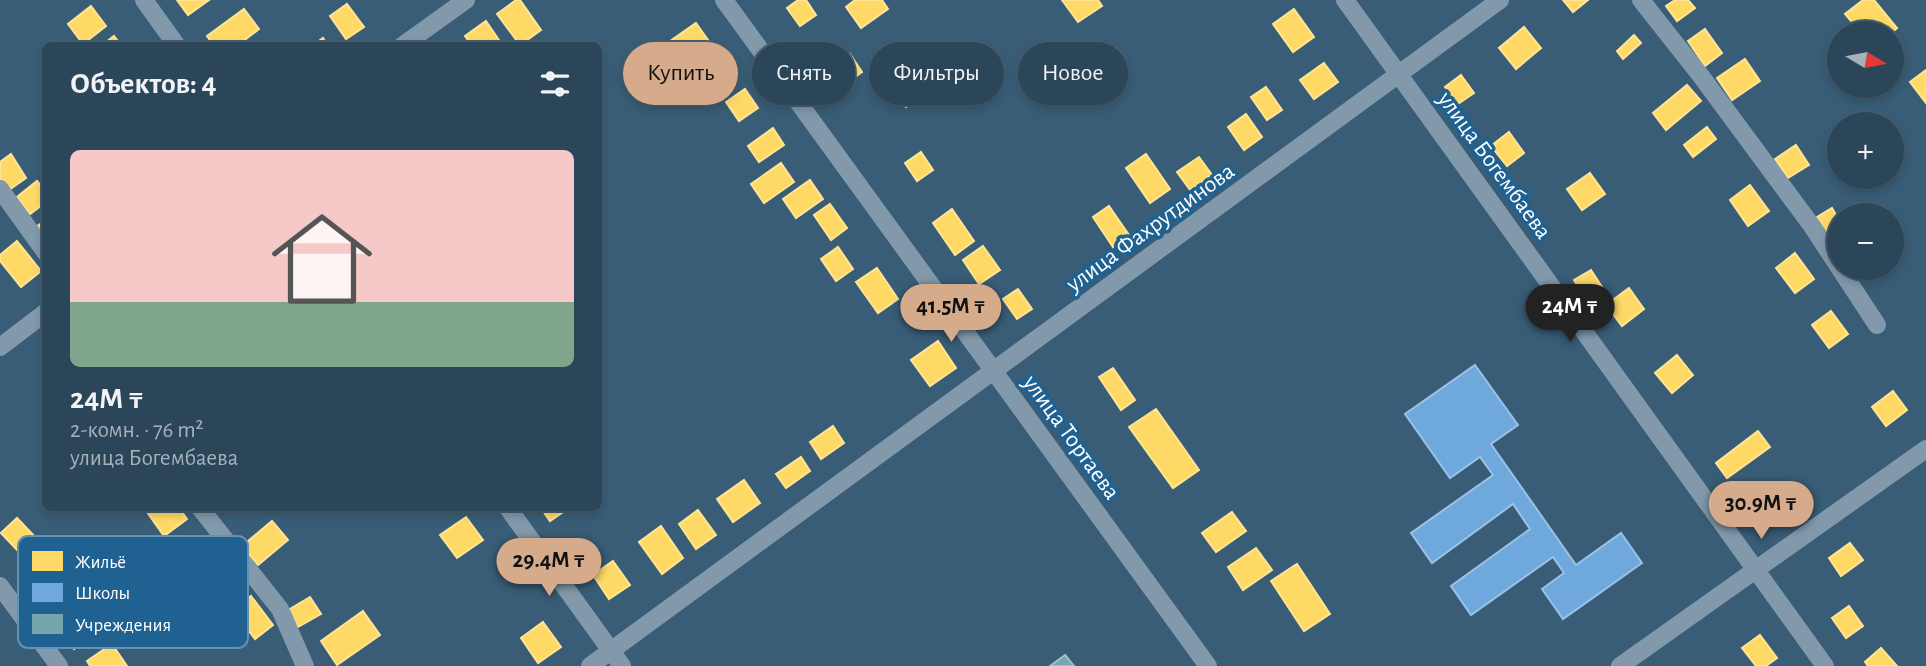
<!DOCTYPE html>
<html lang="ru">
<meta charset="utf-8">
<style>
:root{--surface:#2b4659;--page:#334d5f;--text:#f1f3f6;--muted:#a6b1ba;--line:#475e6f;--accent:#d6ab8b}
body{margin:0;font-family:"Alegreya Sans",sans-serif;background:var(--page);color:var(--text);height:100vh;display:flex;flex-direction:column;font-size:26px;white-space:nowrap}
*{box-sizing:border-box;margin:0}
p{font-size:23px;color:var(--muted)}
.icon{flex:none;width:38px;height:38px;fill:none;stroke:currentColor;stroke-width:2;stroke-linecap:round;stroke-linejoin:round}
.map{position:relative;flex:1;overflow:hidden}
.sheet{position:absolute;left:42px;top:42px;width:560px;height:469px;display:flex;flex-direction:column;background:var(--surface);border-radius:10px;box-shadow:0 4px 10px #0003,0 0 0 2px var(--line)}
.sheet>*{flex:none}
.banner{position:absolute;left:623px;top:42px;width:665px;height:63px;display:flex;gap:14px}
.needle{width:46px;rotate:100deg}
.buttons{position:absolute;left:1827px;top:21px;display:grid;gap:14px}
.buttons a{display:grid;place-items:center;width:77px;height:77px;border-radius:50%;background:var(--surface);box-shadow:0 4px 10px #0003,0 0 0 2px var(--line);font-size:35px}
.price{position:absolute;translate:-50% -60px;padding:0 16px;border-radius:24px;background:var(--accent);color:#111;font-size:23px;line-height:46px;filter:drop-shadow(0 2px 4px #0008)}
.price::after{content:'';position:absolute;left:50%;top:42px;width:21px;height:16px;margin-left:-10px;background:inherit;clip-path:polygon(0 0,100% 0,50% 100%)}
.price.selected{background:#222;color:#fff}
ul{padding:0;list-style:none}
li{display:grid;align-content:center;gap:14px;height:371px;padding:0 28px}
li span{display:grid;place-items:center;height:217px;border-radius:10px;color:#555}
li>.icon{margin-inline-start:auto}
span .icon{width:126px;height:126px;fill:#fffc;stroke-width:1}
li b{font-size:30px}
h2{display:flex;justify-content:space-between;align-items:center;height:84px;padding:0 28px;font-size:30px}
.tag{padding:0 24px;border-radius:32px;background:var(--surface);box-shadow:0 4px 10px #0003,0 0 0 2px var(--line);font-size:24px;line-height:63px}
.tag.selected{background:var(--accent);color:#111}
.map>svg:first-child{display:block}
.homes{fill:#ffd966;stroke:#ffe494;stroke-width:2}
.schools{fill:#6fa8dc;stroke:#9ac2e6;stroke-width:2}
.public{fill:#76a5af;stroke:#9fc0c7;stroke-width:2}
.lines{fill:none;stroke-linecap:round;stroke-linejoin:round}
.minor{stroke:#8199aa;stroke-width:18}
.labels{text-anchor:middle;stroke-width:7;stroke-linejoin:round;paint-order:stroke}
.street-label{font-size:24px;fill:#fff;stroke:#1f6291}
.key{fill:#1f6291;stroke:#6291b2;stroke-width:2}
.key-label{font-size:19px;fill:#fff}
</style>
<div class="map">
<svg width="1926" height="666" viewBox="0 0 1926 666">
<rect width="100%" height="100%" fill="#395d77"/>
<path class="homes" d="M177,0H209L188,15Z
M516,0H520L541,30L520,45L497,14Z
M798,0H806L816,15L800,26L787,8Z
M855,0H882L888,9L861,28L846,7Z
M1062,0H1098L1102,6L1078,22Z
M1563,0H1588L1573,12Z
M1675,0H1688L1695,8L1677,21L1666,6Z
M1863,0H1874L1897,28L1891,33H1861L1845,14Z
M347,4L364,27L346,39L330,16Z
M91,6L106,26L83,44L68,24Z
M244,9L259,29L237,46H214L207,36Z
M1294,9L1314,37L1293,52L1273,24Z
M486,21L503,46H472L465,36Z
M696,23L713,47L683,68L666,44Z
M1524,27L1541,48L1516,69L1499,48Z
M1705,29L1722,53L1705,66L1688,41Z
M1634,35L1641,43L1623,59L1617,51Z
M114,36L122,46H101Z
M323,38L328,46H312Z
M850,54L862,72L841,87L829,69Z
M724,58L736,76L708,96L696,78Z
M1745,59L1760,81L1732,100L1717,78Z
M1324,63L1338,82L1314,99L1300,80Z
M1926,70V103L1910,82Z
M904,75L920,97L906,107L890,85Z
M1461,75L1474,93L1458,104L1445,87Z
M1687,85L1701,101L1666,130L1653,113Z
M1266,87L1282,110L1267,120L1251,97Z
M745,89L758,108L739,121L726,102Z
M1246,114L1262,137L1244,150L1228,127Z
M1707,127L1716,139L1693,157L1684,145Z
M773,128L784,145L759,162L748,146Z
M1509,132L1524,153L1507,166L1491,146Z
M1796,145L1809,165L1788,178L1775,159Z
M921,152L933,170L917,181L905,163Z
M11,154L26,178L6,192L0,183V162Z
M1146,154L1170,189L1150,203L1126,168Z
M1199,157L1212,175L1190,190L1177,172Z
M781,163L794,182L764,203L751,184Z
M1590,173L1605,194L1582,210L1567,189Z
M810,180L823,199L796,218L783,199Z
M37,181L46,192V202L30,214L17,197Z
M1750,185L1769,211L1748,226L1730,200Z
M830,204L847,228L831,240L814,215Z
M1109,206L1129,235L1113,247L1093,217Z
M1832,208L1839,220V254L1817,217Z
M952,209L974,241L955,255L933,223Z
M46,220V247L33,229Z
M17,241L41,271L21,287L0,261V255Z
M983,246L1000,270L979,284L963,260Z
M838,247L853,269L836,281L821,259Z
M1795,253L1814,279L1795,293L1776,268Z
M877,268L898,299L878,313L856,282Z
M1591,270L1602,287L1585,297L1574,280Z
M1629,288L1644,309L1622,326L1606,305Z
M1018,289L1032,309L1017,319L1003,299Z
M1831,311L1848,334L1829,348L1812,325Z
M938,341L956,368L930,386L911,360Z
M1677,355L1693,375L1672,393L1655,373Z
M1113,368L1135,400L1121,410L1099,377Z
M1893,391L1907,410L1886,426L1872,407Z
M1156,409L1199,470L1173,488L1129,427Z
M833,426L844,443L821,459L810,442Z
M1758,431L1770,447L1727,478L1716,463Z
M801,457L810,471L786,488L776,474Z
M744,480L760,503L733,522L717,499Z
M1773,489L1787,508L1762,526L1748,507Z
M153,508H179L187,519L164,536L147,512Z
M541,508H569L550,521Z
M698,510L716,535L696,549L679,524Z
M1232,512L1246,531L1216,552L1202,533Z
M466,517L483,540L457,558L440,535Z
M17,518L37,539L21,554L1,533Z
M272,521L288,540L258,565L242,546Z
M661,526L683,558L662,574L639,542Z
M1850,543L1863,560L1841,576L1829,558Z
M1256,548L1272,570L1243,590L1228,567Z
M613,561L630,585L609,599L593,575Z
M1297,564L1330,614L1304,631L1271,581Z
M251,596L273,625L255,639L233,610Z
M310,597L321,614L298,627L288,610Z
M1849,606L1863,626L1846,638L1832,618Z
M82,610L97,630L74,649L58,629Z
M363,611L380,635L337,665L321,641Z
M543,622L561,647L538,663L521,638Z
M1760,635L1777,658L1766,666H1756L1742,648Z
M112,644L127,666H90L87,661Z
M1881,648L1897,666H1868L1865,662Z"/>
<path class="schools" d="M1475,365L1518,425L1491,444L1576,565L1621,533L1642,563L1563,619L1542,589L1564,573L1553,557L1471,615L1451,586L1530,529L1513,504L1432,563L1411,533L1493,475L1480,457L1450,478L1405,414Z"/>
<path class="public" d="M1065,655L1074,666H1050Z"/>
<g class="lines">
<path class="minor" d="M144,0L177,46
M724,0L1208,666
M1345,0L1825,666
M1641,0L1701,76L1812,226L1877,325
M402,46L466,0
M0,189L46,253
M0,347L46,312
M200,508L280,609L305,666
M508,508L622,666
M0,586L59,666
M590,666L1500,0
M1620,666L1926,449"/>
</g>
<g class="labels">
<g class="street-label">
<text transform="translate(1495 165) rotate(54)" y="8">улица Богембаева</text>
<text transform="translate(1150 227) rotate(-36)" y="8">улица Фахрутдинова</text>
<text transform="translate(1072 437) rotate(54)" y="8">улица Тортаева</text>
</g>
</g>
<rect x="18" y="536" width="230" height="112" rx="10" class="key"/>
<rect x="32" y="551" width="31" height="20" fill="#ffd966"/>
<rect x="32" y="583" width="31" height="19" fill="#6fa8dc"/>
<rect x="32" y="614" width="31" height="20" fill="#76a5af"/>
<g class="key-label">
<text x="75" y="568">Жильё</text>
<text x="75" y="599">Школы</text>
<text x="75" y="631">Учреждения</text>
</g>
</svg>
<div class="buttons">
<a><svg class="needle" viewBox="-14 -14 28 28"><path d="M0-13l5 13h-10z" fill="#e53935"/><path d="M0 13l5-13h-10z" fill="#a6b1ba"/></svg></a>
<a>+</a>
<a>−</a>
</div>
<b class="price" style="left:951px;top:344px">41.5M ₸</b>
<b class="price selected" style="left:1570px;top:344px">24M ₸</b>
<b class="price" style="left:1761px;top:541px">30.9M ₸</b>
<b class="price" style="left:549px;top:598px">29.4M ₸</b>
<div class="banner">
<a class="tag selected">Купить</a>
<a class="tag">Снять</a>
<a class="tag">Фильтры</a>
<a class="tag">Новое</a>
</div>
<section class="sheet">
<h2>Объектов: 4<svg class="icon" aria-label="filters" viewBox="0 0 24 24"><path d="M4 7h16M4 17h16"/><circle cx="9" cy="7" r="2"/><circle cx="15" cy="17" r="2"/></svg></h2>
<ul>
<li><span style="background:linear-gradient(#f6c9c9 70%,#7fa58c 0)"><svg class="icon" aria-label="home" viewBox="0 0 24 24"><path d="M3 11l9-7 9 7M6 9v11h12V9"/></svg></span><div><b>24M ₸</b><p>2-комн. · 76 m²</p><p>улица Богембаева</p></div></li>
</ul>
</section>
</div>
